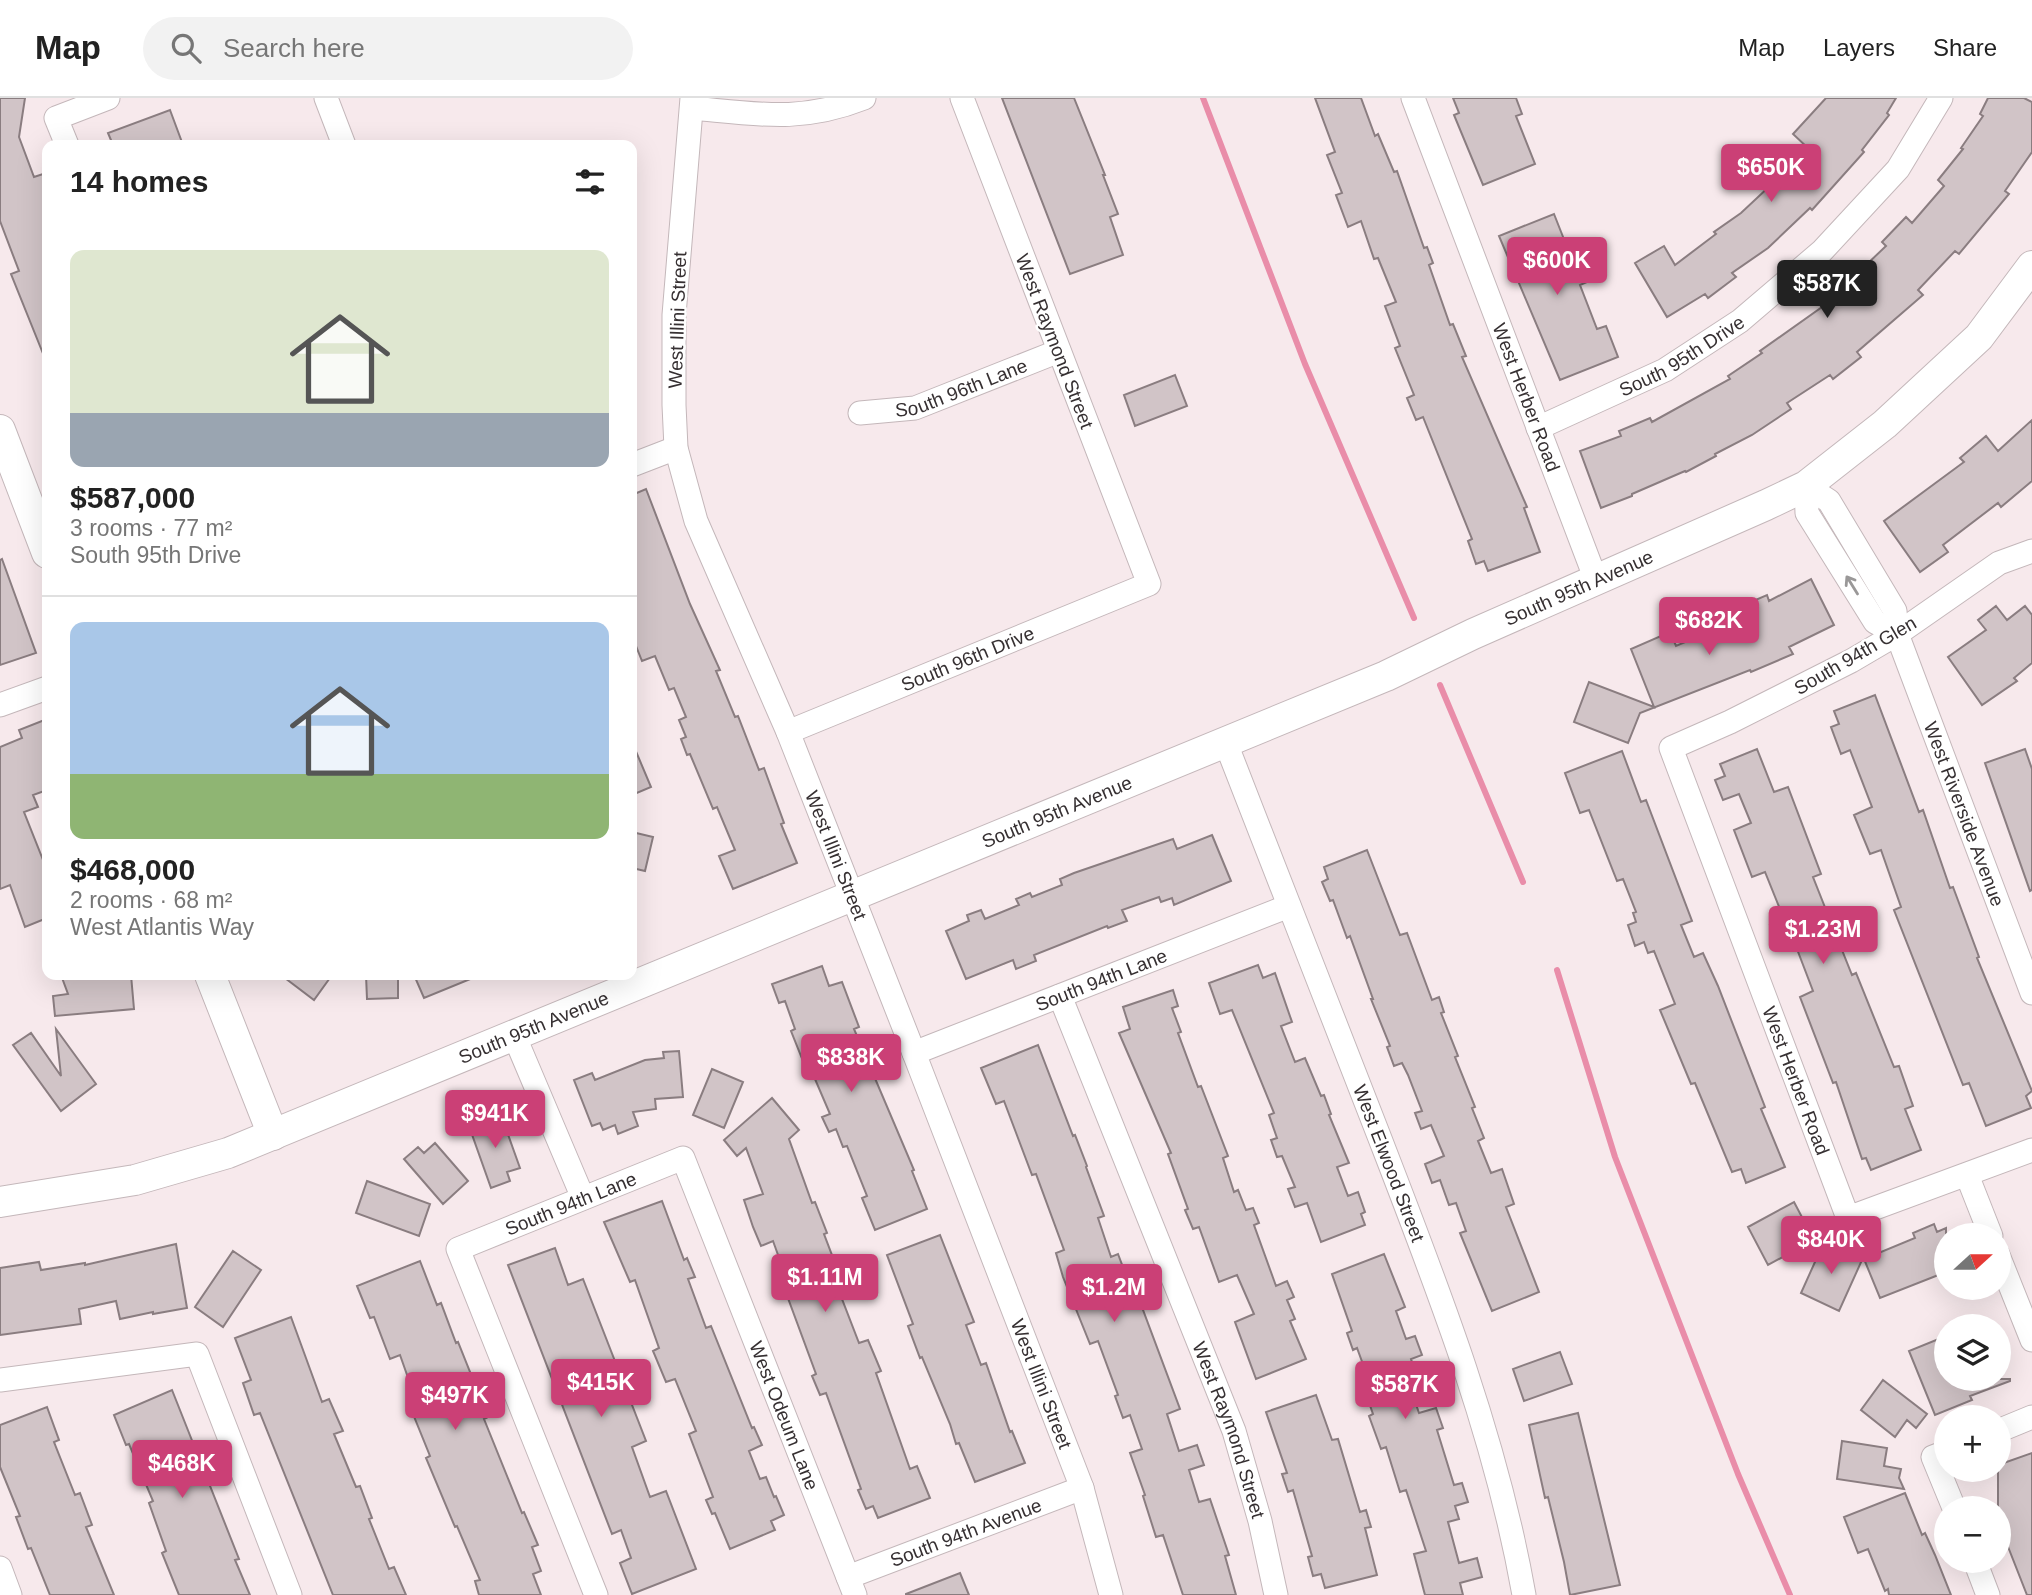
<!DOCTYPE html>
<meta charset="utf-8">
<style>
:root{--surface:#fff;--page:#f2f2f2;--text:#222;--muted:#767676;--line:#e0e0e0;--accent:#cb4076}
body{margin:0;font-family:Helvetica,sans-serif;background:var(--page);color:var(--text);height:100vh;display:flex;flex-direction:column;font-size:26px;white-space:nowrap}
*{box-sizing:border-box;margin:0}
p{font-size:23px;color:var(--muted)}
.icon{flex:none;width:38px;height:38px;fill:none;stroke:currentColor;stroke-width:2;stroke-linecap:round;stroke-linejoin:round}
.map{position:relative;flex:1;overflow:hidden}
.side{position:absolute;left:42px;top:42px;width:595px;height:840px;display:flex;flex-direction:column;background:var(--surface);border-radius:14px;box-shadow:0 7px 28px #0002}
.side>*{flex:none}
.needle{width:46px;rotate:69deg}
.controls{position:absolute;left:1934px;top:1125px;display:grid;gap:14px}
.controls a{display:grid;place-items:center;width:77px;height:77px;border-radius:50%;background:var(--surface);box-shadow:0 7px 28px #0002;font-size:35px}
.price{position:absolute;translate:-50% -60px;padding:0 16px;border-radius:7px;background:var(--accent);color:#fff;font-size:23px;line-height:46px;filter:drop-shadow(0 2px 4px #0008)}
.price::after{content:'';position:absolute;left:50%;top:42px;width:21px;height:16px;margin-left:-10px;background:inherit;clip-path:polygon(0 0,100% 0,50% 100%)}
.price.selected{background:#222;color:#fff}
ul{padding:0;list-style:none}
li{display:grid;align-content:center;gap:14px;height:371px;padding:0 28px}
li+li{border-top:2px solid var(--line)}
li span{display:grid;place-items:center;height:217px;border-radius:14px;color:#555}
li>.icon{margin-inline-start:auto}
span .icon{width:126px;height:126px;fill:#fffc;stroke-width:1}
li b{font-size:30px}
h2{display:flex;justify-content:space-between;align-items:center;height:84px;padding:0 28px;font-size:30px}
header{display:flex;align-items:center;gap:42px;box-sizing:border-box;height:98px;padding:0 35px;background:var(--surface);border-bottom:2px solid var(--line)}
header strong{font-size:33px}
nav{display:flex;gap:38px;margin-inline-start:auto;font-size:24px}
.search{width:490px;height:63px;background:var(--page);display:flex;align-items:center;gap:18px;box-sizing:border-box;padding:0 24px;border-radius:38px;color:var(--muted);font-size:26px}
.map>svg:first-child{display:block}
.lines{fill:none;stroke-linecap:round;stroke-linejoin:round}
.stream{stroke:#e98da9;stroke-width:6}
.building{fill:#d1c4c7;stroke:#8a7d80;stroke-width:2}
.minor-casing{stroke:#c4b7ba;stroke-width:25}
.tertiary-casing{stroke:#c4b7ba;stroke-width:32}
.minor{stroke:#fff;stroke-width:23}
.tertiary{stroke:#fff;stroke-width:30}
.oneway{stroke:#9a9898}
.labels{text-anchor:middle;stroke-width:5;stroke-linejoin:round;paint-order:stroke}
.street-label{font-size:19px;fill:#363032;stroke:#fff}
</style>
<header>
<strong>Map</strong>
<div class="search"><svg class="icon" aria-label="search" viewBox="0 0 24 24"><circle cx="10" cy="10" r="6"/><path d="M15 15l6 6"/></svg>Search here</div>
<nav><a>Map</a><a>Layers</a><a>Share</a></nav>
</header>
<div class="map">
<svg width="2032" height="1497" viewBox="0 0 2032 1497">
<rect width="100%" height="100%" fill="#f7e9ec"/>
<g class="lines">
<path class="stream" d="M1203,0L1305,266L1414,520
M1440,587L1523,784
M1557,872L1615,1059L1738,1376L1790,1497"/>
</g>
<path class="building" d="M0,0H25L19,39L34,79L43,76L47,89L46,263L11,176L19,173L0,123Z
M1002,0H1074L1105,77H1103L1118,116L1110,119L1123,157L1070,176Z
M1315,0H1361L1375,38L1378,36L1394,74L1397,73L1424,150L1427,149L1433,165L1429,167L1450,227L1453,226L1466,258L1462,259L1527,409L1524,410L1540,454L1488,473L1484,463L1476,466L1468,443L1472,441L1423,319L1416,322L1407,300L1414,297L1395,250L1400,248L1385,208L1396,204L1378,160L1374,161L1361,123L1348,129L1336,97L1342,95L1327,57L1335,54Z
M1453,0H1516L1522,16L1516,18L1535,66L1483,87L1454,17L1459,15Z
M1826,0H1896L1887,15L1889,17L1862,52L1864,54L1812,112L1810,110L1768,150L1732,175L1736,179L1708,200L1705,196L1667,219L1635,165L1664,148L1675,167L1716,136L1714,134L1741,115L1773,85L1775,88L1809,51L1793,36Z
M1988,0H2024L2032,4V54L2005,93L2009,96L1959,156L1955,153L1918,192L1923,197L1857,254L1861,259L1833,281L1830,277L1787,305L1791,311L1752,337L1715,356L1716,358L1686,374L1685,373L1632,396V398L1601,410L1580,353L1621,338L1619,333L1650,320L1652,324L1730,281L1728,278L1762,255L1760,253L1822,209L1886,148L1882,144L1906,119L1912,125L1944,88L1938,82L1963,51L1961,50L1983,18L1980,16Z
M170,12L183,47H113L108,35Z
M1554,116L1569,154L1574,152L1587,184L1580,187L1597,231L1606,228L1618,259L1560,282L1499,138Z
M1175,277L1187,308L1135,328L1124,297Z
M2032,322V383L2001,409L1998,405L1943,447L1948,454L1920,474L1884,423L1964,364L1960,360L1986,338L1998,353Z
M646,391L690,506L720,572L716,573L735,619L738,618L759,672L764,670L784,725L781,726L797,765L733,791L719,758L735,752L717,709L713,711L690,656L687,657L681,641L686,639L679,622L686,619L674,590L669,592L655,558L642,563L632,538V397Z
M2,461L36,555L0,567V462Z
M1811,481L1834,527L1789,549L1793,556L1751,574L1750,572L1640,615L1628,645L1574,624L1589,584L1654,609L1631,551L1670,534L1676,548L1730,525L1725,515L1767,497L1769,503Z
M1996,508L2007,522L2025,508L2032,517V565L2014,580L2017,583L1982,607L1948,559L1986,532L1978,522Z
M1875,597L1919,714L1923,712L1950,790L1953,789L1959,805L1979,859L1977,860L2032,993L2026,998L2031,1010L1986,1028L1969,985L1963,987L1894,812L1901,809L1881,752L1870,756L1854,717L1872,709L1850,652L1841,656L1831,629L1839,626L1834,613Z
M47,621V692L33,697L38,709L24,714L47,772V820L25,829L10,787L0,791V649L22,640L19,632Z
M632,644L651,689L632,697Z
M1757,651L1774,694L1788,689L1821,776L1813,779L1830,822L1852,877L1856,875L1894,969L1899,968L1913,1008L1905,1011L1921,1052L1871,1072L1866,1060L1862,1061L1836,984L1833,985L1800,899L1813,893L1792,838L1777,844L1770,827L1784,821L1765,774L1752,779L1734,732L1751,725L1739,696L1723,702L1715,682L1725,678L1720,666Z
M2025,651L2032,671V792L2030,793L1985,665Z
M1622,653L1641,704L1646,702L1692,823L1681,827L1694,859L1703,855L1718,888L1765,1009L1761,1011L1785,1069L1746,1085L1741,1071L1732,1074L1695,985L1691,986L1660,912L1675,906L1654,853L1648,855L1644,844L1635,848L1628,827L1636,824L1633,815L1636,814L1623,781L1617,783L1589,712L1580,715L1565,675Z
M632,734L653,739L645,773L632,770Z
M1212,737L1231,783L1174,807L1172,800L1161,804L1159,799L1122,812L1127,823L1108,830L1107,828L1034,857L1036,863L1016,871L1013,862L966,881L946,833L969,823L967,817L981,812L985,821L1019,807L1016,801L1030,795L1032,799L1062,787L1060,781L1074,775L1173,741L1177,751Z
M1367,752L1400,837L1407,835L1432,902L1439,899L1444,914L1441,915L1458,958L1455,959L1475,1009L1472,1010L1484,1040L1478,1043L1491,1075L1502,1071L1514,1106L1506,1109L1539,1194L1492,1213L1460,1135L1466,1133L1456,1105L1449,1107L1440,1082L1432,1085L1425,1066L1444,1058L1431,1027L1421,1031L1415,1015L1422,1013L1408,977L1402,965L1394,968L1387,949L1390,948L1371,901H1373L1350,838L1347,840L1333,802L1330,803L1322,784L1328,781L1324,769Z
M1258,867L1263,880L1275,875L1292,924L1281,928L1295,964L1305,960L1321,998L1324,997L1331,1016L1329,1017L1349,1065L1337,1069L1348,1098L1358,1094L1365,1114L1361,1116L1365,1127L1321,1144L1307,1105L1295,1109L1288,1091L1295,1089L1282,1058L1277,1059L1271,1042L1277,1040L1269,1017L1274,1015L1232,912L1220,916L1209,885Z
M822,868L829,888L842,884L859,929L854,931L914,1072L912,1073L927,1111L875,1132L862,1100L867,1098L847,1048L843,1049L836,1031L829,1034L822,1019L830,1016L809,967L805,968L791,933L795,931L785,903L779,905L772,886Z
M61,877H131L134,911L55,918L53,898L68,896Z
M281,877H332L314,902Z
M366,877H398V900L367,901Z
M414,877H480L424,900Z
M1173,892L1178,908L1172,910L1181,934L1178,935L1198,989L1201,988L1228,1058L1223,1060L1234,1094L1238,1092L1246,1112L1253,1110L1259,1125L1254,1127L1276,1188L1287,1183L1294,1199L1287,1202L1295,1221L1290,1223L1306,1261L1256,1281L1235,1224L1254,1216L1237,1177L1219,1184L1199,1129L1193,1131L1185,1112L1188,1111L1168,1056L1171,1055L1119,935L1130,931L1123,909Z
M56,931L96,986L61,1013L13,947L31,935L61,978Z
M1038,947L1073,1038L1075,1037L1087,1068L1086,1069L1104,1118L1098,1120L1111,1159L1118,1156L1124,1172L1118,1174L1132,1208L1140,1204L1180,1311L1167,1316L1179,1353L1197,1347L1204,1367L1189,1372L1199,1404L1210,1401L1229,1457L1225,1458L1236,1497H1183L1163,1437L1156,1439L1143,1398L1145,1397L1130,1355L1142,1351L1130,1317L1123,1320L1115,1298L1118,1297L1098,1243L1090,1246L1063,1179L1056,1155L1064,1152L1036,1076L1032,1077L1004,1003L996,1006L981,970Z
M679,953L683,999L655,1001L656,1011L633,1014L638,1028L618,1036L615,1027L603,1032L600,1025L592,1028L574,982L592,975L595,982L645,962L664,960L663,954Z
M712,971L743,984L724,1030L693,1017Z
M772,1000L799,1032L789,1041L812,1105L815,1104L827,1135L824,1136L843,1186L837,1188L859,1245L868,1242L881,1273L876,1275L910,1371L917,1368L930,1400L878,1420L873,1408L866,1411L858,1392L861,1391L826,1295L820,1297L812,1278L816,1276L785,1192L790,1190L773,1143L761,1148L753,1129L744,1102L763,1096L746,1050L737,1058L724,1042Z
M501,1017L520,1070L507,1074L510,1083L491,1090L469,1028Z
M435,1045L468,1083L443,1106L404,1061L418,1049L424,1055Z
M367,1083L430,1106L419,1138L356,1115Z
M662,1103L684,1162L687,1160L695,1179L688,1181L706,1230L711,1228L752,1330L754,1329L762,1347L749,1353L760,1381L766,1379L774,1399L776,1398L784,1417L771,1423L775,1432L730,1451L715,1415L712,1416L706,1402L713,1399L689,1336L696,1333L675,1281L666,1284L653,1253L659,1250L635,1182L630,1184L604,1124Z
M1794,1104L1814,1142L1768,1167L1748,1129Z
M1934,1126L1937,1134L1946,1130V1174L1880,1200L1864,1161L1915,1140L1913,1135Z
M940,1137L974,1224L966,1227L981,1267L986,1265L1010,1334L1012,1333L1025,1365L975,1384L959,1345L956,1346L950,1326L922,1259L920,1260L908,1228L913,1226L887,1157Z
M1824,1144L1862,1162L1839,1213L1801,1195Z
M176,1146L187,1210L153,1216V1214L120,1221L116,1203L79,1211L81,1226L0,1237V1170L39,1164L41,1172L85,1165V1167Z
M555,1150L568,1187L583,1181L646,1343L632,1349L650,1399L666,1393L696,1471L632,1496L620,1465L631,1460L621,1432L612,1436L508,1167Z
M233,1153L261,1172L223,1229L195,1209Z
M1384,1156L1405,1209L1396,1213L1406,1241L1415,1238L1422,1257L1411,1261L1418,1282L1409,1286L1419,1315L1436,1310L1443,1330L1437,1332L1454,1387L1462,1385L1468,1404L1455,1408L1459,1421L1448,1424L1459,1465L1477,1460L1482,1479L1460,1485L1463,1497H1425L1414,1456L1426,1453L1406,1392L1400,1394L1386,1349L1381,1351L1369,1318L1373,1316L1361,1282L1368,1280L1357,1250L1353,1252L1347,1235L1352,1233L1332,1176Z
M420,1163L437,1207L441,1205L456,1245L458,1244L488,1319L484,1321L522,1415L524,1414L538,1447L532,1449L541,1473L533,1476L541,1497H479L475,1483L480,1482L457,1428L455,1429L426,1360L430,1358L411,1311L418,1308L400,1257L390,1261L374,1219L370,1220L357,1188Z
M291,1219L322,1304L329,1301L343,1333L334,1336L356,1389L360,1388L372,1420L369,1421L389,1471L394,1469L406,1497H333L260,1315L254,1317L243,1285L251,1282L235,1240Z
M1946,1238V1281H2010V1283L1970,1298L1972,1302L1935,1317L1909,1253Z
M1560,1254L1572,1286L1524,1303L1513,1271Z
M1883,1282L1927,1316L1916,1330L1907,1322L1895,1339L1861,1312Z
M172,1292L239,1461L235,1462L250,1497H179L162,1455L166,1453L149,1405L153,1403L129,1346L126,1347L114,1317Z
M1316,1297L1332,1342L1338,1341L1360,1414L1366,1412L1371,1429L1365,1430L1377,1477L1325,1490L1321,1476L1313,1478L1308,1459L1312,1458L1293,1392L1288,1394L1282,1376L1287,1375L1266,1314Z
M47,1309L59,1342L54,1344L75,1397L80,1395L92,1427L86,1429L114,1497H50L31,1450L28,1451L16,1419L20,1418L0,1369V1327Z
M1578,1315L1620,1487L1570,1497L1564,1464L1548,1399L1545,1400L1529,1327Z
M1842,1343L1887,1350L1884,1368L1901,1371L1899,1380L1904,1391L1837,1381Z
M2032,1355V1497H2027L2003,1436L1998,1438V1367Z
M1905,1395L1922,1437L1925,1435L1935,1457L1951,1497H1889L1888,1491L1885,1493L1868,1451L1858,1455L1844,1419Z
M960,1475L969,1497H906V1496Z"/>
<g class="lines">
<g class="minor-casing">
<g id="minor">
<path d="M326,0L344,47"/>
<path id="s1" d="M692,0L674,217V307L676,350L696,423L788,634L914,955L1082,1390L1111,1497"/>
<path id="s2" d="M1413,0L1596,482"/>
<path d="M692,10C757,16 801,25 864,0"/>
<path d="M67,47L56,20L108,0"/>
<path id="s3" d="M860,315L915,310L1059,253"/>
<path id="s4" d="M1538,330L1665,272L1740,223L1822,153L1898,71L1941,0"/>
<path d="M632,367L676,350"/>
<path id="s5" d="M1806,388L1829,403L1895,513L1897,536L2032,895"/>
<path d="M1806,388L1807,415L1875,524L1897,536"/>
<path id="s6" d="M2032,453L1999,465L1897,536L1851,563L1730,624L1671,650L1848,1120L2032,1052"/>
<path d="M0,607L47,590"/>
<path id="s7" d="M788,634L1149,486L962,0"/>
<path id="s8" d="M1225,643C1276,775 1328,906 1379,1038C1437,1188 1496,1338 1524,1497"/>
<path id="s9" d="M1060,898L1234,1333L1260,1423L1276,1497"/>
<path d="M514,937L583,1100"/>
<path id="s10" d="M914,955L1289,808"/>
<path d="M1967,1077L1991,1138"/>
<path d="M1998,1157L2032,1242"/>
<path d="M0,1282L197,1256L290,1497"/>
<path d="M1998,1333L2032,1319"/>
<path d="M1946,1354L1933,1359L1954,1410"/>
<path d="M1975,1463L1988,1497"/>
<path d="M0,1470L10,1497"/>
<path id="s11" d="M848,1479L1082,1390"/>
<path id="s12" d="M596,1497L458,1151L683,1060L855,1497"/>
</g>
</g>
<g class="tertiary-casing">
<g id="tertiary">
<path d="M0,332L47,455"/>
<path d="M210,877L273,1037"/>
<path id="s13" d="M0,1104L135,1082L228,1055L1386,578L1473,536L1766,407L1806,388L1885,326L1979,239L2032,168"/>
</g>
</g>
<use href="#minor" class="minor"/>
<use href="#tertiary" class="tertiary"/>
</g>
<defs><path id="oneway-shaft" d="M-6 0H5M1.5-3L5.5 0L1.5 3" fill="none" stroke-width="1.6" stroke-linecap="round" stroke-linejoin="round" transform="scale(1.75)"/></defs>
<use class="oneway" href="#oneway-shaft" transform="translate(1852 487) rotate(-122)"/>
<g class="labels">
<g class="street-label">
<text transform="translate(677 222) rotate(-88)" y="7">West Illini Street</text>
<text transform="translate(1055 243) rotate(69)" y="7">West Raymond Street</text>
<text dy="7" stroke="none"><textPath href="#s4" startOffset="161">South 95th Drive</textPath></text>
<text dy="7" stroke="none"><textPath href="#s3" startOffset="105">South 96th Lane</textPath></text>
<text dy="7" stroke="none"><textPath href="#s2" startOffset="320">West Herber Road</textPath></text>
<text dy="7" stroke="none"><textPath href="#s13" startOffset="1698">South 95th Avenue</textPath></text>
<text transform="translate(1855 557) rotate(-30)" y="7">South 94th Glen</text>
<text dy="7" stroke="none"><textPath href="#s7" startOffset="194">South 96th Drive</textPath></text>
<text dy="7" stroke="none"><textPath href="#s13" startOffset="1130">South 95th Avenue</textPath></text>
<text dy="7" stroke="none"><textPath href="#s5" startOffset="371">West Riverside Avenue</textPath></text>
<text dy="7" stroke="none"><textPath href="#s1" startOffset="789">West Illini Street</textPath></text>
<text dy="7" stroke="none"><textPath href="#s10" startOffset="201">South 94th Lane</textPath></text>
<text dy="7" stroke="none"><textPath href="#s13" startOffset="564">South 95th Avenue</textPath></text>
<text dy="7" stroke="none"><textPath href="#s6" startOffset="768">West Herber Road</textPath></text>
<text dy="7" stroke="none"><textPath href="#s8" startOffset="453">West Elwood Street</textPath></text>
<text dy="7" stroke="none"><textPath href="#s12" startOffset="494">South 94th Lane</textPath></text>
<text dy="7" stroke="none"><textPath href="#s1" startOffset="1356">West Illini Street</textPath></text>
<text dy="7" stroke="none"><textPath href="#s12" startOffset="892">West Odeum Lane</textPath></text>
<text dy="7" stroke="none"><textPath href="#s9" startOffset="466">West Raymond Street</textPath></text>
<text dy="7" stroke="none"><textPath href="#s11" startOffset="126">South 94th Avenue</textPath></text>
</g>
</g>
</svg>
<div class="controls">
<a><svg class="needle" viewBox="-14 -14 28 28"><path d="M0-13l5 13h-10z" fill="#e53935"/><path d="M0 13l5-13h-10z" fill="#767676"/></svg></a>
<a><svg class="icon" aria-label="layers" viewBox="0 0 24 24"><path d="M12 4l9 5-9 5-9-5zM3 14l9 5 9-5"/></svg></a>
<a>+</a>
<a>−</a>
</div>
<b class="price" style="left:1771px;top:106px">$650K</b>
<b class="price" style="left:1557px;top:199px">$600K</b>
<b class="price selected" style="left:1827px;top:222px">$587K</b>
<b class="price" style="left:1709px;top:559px">$682K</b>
<b class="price" style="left:1823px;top:868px">$1.23M</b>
<b class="price" style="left:851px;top:996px">$838K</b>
<b class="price" style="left:495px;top:1052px">$941K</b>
<b class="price" style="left:1831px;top:1178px">$840K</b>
<b class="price" style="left:825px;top:1216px">$1.11M</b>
<b class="price" style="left:1114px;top:1226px">$1.2M</b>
<b class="price" style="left:601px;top:1321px">$415K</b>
<b class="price" style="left:1405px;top:1323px">$587K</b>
<b class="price" style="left:455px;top:1334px">$497K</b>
<b class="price" style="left:182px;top:1402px">$468K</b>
<section class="side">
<h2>14 homes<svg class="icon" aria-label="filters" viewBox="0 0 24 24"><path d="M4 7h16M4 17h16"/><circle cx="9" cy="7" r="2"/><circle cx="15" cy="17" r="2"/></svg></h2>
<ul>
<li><span style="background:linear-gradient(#dfe7d0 75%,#9aa5b1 0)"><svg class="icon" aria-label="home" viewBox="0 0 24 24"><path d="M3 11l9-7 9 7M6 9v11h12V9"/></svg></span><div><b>$587,000</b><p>3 rooms · 77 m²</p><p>South 95th Drive</p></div></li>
<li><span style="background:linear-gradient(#a9c7e8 70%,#8fb573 0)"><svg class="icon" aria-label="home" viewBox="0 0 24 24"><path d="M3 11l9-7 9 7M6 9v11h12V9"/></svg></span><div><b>$468,000</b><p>2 rooms · 68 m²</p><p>West Atlantis Way</p></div></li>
</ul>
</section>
</div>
